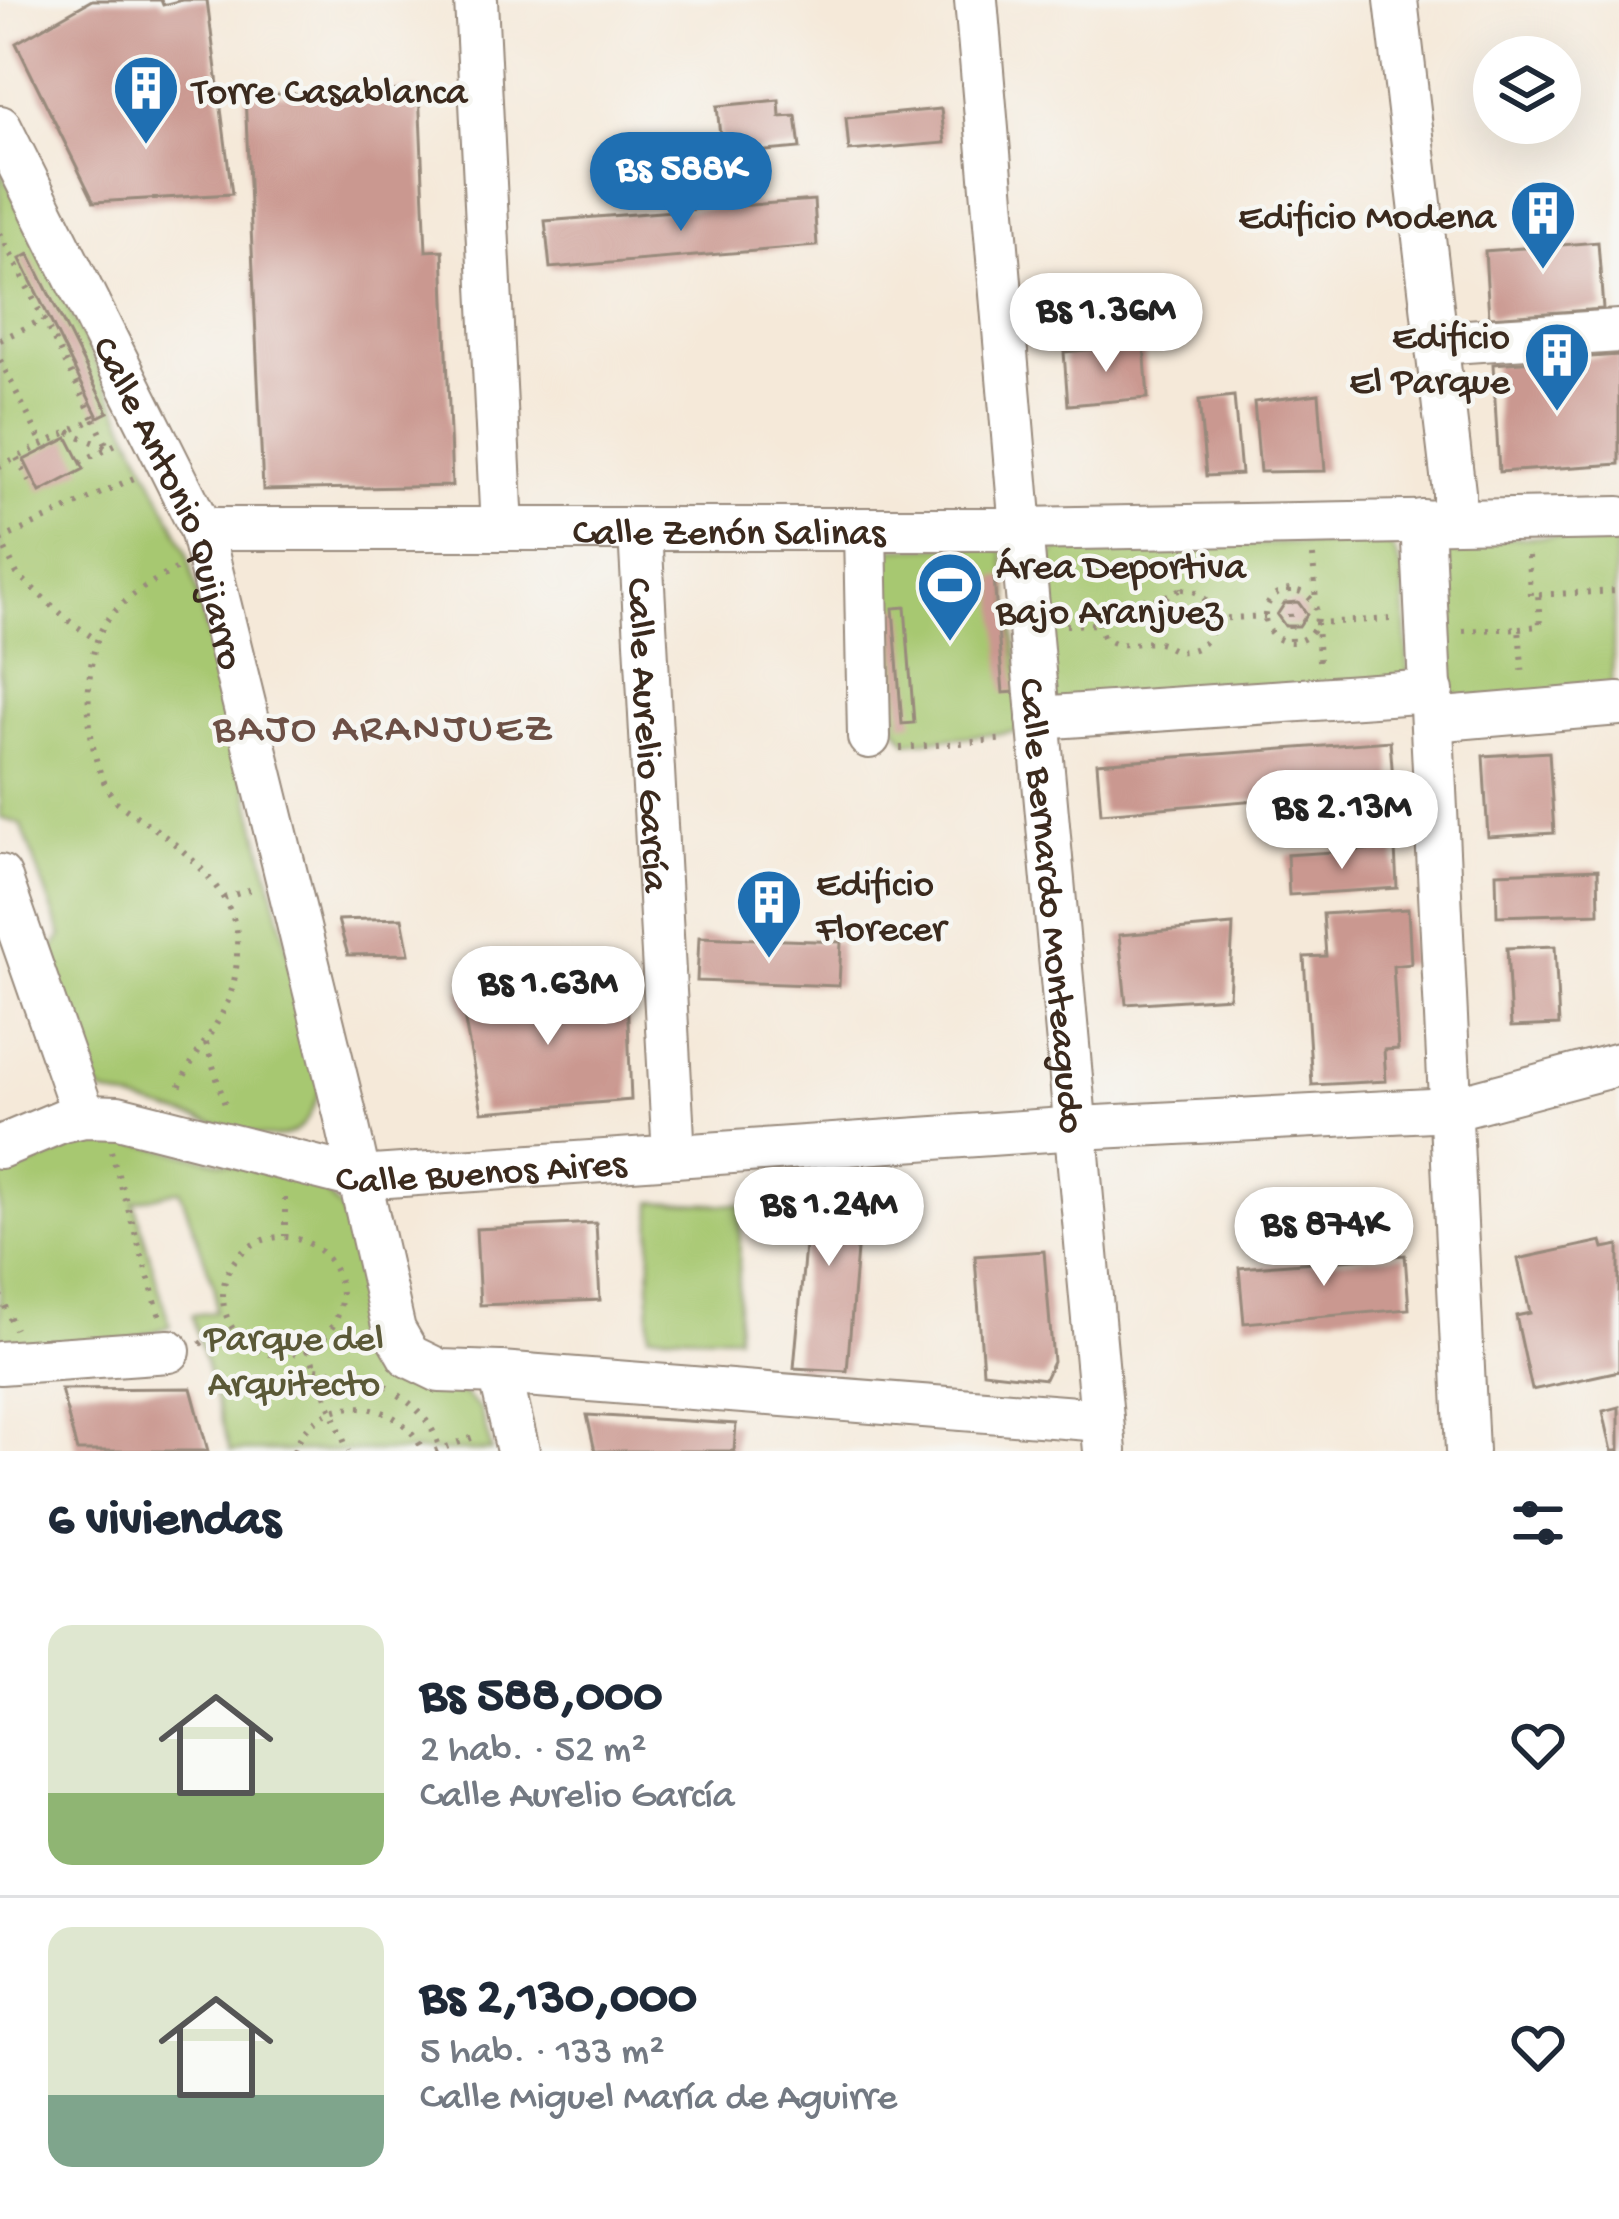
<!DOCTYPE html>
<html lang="es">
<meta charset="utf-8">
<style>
:root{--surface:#fff;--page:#f2f2f3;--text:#1f2937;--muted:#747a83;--line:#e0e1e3;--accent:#1f6fb2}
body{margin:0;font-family:"Gochi Hand",sans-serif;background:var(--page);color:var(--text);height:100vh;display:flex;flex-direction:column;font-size:45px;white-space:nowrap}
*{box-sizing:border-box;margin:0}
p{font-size:39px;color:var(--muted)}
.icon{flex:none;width:66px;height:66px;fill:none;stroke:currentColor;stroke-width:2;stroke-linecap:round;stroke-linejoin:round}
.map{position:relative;height:1451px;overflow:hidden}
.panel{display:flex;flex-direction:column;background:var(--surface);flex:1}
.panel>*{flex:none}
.tools{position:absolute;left:1473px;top:36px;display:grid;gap:24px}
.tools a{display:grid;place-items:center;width:108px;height:108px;border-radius:50%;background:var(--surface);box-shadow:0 12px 48px #0002;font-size:60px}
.price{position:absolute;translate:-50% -102px;padding:0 27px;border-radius:42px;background:#fff;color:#222;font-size:39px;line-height:78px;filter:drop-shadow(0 3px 6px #0008)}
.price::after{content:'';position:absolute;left:50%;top:72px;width:36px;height:27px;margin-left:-18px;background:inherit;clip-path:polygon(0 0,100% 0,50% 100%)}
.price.selected{background:var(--accent);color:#fff}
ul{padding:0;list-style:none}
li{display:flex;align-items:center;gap:36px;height:300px;padding:0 48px}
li+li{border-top:3px solid var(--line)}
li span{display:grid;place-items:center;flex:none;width:336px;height:240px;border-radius:24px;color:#555}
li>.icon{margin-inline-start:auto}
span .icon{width:144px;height:144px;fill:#fffc;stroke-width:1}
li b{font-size:51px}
h2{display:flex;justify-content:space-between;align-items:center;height:144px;padding:0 48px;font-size:51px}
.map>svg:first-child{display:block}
.green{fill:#a7c871;stroke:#717948;stroke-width:3}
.building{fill:#ca9890}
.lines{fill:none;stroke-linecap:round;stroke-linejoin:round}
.minor-casing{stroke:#988a7c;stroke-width:46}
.path{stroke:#988a7c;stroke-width:6;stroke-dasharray:3 9;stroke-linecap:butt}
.minor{stroke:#fff;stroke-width:42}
.labels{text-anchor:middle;stroke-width:9;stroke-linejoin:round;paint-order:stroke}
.poi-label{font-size:39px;fill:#3b2a1e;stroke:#f6f6f2;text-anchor:start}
.street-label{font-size:39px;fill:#3b2a1e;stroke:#f6f6f2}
.park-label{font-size:39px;fill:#5b5937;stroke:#f6f6f2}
.neighbourhood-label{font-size:42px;letter-spacing:3px;fill:#6d5046;stroke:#f6f6f2}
</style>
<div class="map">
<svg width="1619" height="1451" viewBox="0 0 1619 1451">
<rect width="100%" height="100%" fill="#f6f6f2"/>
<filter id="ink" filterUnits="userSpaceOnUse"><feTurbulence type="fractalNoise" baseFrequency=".00833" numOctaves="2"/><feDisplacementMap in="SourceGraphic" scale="24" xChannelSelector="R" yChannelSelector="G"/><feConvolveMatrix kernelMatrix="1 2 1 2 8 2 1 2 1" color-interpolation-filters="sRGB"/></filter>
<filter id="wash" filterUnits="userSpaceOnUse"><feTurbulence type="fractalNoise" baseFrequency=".004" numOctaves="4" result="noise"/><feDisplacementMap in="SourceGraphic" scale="48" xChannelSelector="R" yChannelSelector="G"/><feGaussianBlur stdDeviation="2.7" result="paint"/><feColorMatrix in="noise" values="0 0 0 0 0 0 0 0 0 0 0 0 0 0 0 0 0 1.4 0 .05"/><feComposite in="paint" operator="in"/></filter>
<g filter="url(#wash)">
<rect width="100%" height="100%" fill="#f5e9d9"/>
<path class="green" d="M0,167L186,549L322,1084C310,1118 302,1143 260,1136L104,1093L89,1084L42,964L62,936L21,824L0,818Z
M1616,535L1612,693L1451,706L1442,563L1447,548L1459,539Z
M1385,542L1394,550L1403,574L1409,683L1054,705L1045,571L1048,559L1060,547Z
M992,545L1003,551L1027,731L907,742L896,728V715L880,716V549Z
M114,1138L303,1181L322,1189L342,1211L377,1338L392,1363L421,1386L464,1394L480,1410L492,1451H230L192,1315L215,1312V1289L180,1190L134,1202L170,1326L130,1340L0,1350V1177L92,1139Z
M652,1202L741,1205L737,1336L649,1334Z"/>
<g id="blocks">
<path class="building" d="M92,0H161L163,5L182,0H207L232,194L94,202L16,43Z
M419,90L426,251L443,250L452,486L263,490L245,95Z
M779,100L780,117L796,116L800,148L722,155L717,106Z
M941,109L945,143L849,151L846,118Z
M814,200L817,246L550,268L545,221Z
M1598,242L1603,309L1489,317L1485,251Z
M29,254L108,412L98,417L20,259Z
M1144,345L1148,398L1068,405L1064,352Z
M1619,355V464L1499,472L1493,364Z
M1319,394L1325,471L1260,472L1254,402Z
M1234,396L1241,474L1206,476L1199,400Z
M68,438L84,469L40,492L24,460Z
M1007,576L1016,692L1003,693L994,577Z
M1298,602L1307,614L1299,626H1285L1277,615L1285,603Z
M905,607L914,723L902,724L893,608Z
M1390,741L1395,805L1356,808L1355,792L1101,813L1097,763Z
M1549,752L1554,833L1488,837L1483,756Z
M1395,848L1397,888L1289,895L1287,855Z
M1598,869L1599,913L1497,916L1496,873Z
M1408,909L1411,964L1393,966L1398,1049L1384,1050L1386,1081L1312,1085L1304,957L1326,956L1323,914Z
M402,918L409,954L348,955L338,920Z
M1233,925L1229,997L1126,1004L1119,935Z
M699,937L841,942L839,986L697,981Z
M1555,946L1559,1025L1511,1027L1507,948Z
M459,990L627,995L631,1100L482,1112Z
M864,1164L847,1371L794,1368L812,1169Z
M596,1223L600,1300L480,1305L476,1229Z
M1602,1241L1604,1248L1619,1245V1371L1532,1390L1516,1316L1530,1313L1518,1259Z
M1044,1251L1053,1362L1045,1379L983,1372L975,1256Z
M1405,1255L1409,1309L1244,1323L1239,1268Z
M191,1388L208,1451H77L61,1389Z
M1619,1407V1451H1612L1603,1411Z
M587,1415L736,1424L734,1451H595Z"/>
</g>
</g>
<g filter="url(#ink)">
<use href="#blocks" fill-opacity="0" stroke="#988a7c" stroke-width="3"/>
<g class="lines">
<g class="minor-casing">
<g id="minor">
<path d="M476,0L502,529"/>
<path id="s1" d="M976,0L1021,529L1105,1451"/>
<path d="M1396,0L1454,492V521"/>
<path id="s2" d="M0,127L201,529L345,1114L394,1330L409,1356L440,1371L500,1373L1102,1420"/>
<path d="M1436,343L1619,331"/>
<path d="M1422,521L1467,1451"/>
<path id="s3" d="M201,529H1021L1619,518"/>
<path d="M865,530L869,737"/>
<path id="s4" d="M640,531L674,1156"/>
<path d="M1038,718L1432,691"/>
<path d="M1432,720L1619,704"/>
<path d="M0,876L84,1116"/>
<path id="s5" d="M0,1147L62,1121L84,1116L118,1117L359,1178L1078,1128L1450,1109L1619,1064"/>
<path d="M0,1363L169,1351"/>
<path d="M500,1373L518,1451"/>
</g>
</g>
<path class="path" d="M0,233L94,419L0,466
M0,340L44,319
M0,360L43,445
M94,419L108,448
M69,432L108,448
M17,458L33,489
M80,462L120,442
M0,539L17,574L69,621L98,641
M0,540L134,478
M1313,556L1316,603
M1528,556L1530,595L1619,591
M1180,563L1182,589
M176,569C150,583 120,599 104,625C80,665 84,764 116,801C126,811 142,819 154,828C187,852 223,884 235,924C238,933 237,943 237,952C237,1018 197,1039 177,1093
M1182,589C1221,590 1224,647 1185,651C1173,653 1169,645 1158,643C1137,640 1121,651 1103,637C1083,586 1138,606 1163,597C1170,595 1175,591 1182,589Z
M1265 616a26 26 0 1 1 52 0a26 26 0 1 1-52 0Z
M1289,590L1291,643
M1215,619L1265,616
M1066,625L1099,624
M1519,628L1540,626L1538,594
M1463,631L1519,628L1523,678
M1319,661L1317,623L1391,619
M900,748L1007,739
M224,898L255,888
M206,1043L226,1108
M111,1151L160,1317
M285,1198V1236
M223 1296a59 59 0 1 1 118 0a59 59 0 1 1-118 0Z
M0,1295L15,1329
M200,1344L228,1323
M308,1350L348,1451
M316,1369L359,1377L388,1387
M399,1395C420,1410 434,1425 440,1451
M294,1451C316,1390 399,1395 423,1451
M435,1451L477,1436"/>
<use href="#minor" class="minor"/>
</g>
</g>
<defs>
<g id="building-pin" transform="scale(3.45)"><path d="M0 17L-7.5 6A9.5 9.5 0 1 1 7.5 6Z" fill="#1f6fb2" stroke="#f6f6f2"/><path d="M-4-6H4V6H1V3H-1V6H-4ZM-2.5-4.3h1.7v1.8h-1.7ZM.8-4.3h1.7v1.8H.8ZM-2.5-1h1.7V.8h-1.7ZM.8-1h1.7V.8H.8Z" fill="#fff"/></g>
<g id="stadium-pin" transform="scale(3.45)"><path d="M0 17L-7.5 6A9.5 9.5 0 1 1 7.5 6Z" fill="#1f6fb2" stroke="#f6f6f2"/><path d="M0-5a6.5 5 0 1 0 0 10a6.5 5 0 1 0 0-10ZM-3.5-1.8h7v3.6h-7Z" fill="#fff"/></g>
</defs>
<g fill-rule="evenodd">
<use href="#building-pin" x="146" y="88"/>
<use href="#building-pin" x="1543" y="213"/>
<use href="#building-pin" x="1557" y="355"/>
<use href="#stadium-pin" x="950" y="585"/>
<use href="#building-pin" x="769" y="902"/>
</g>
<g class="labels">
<g class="poi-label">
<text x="192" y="102">Torre Casablanca</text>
<text x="1496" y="227" text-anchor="end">Edificio Modena</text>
<text x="1510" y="347" text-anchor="end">Edificio<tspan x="1510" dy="45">El Parque</tspan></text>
<text x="996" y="577">Área Deportiva<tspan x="996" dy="45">Bajo Aranjuez</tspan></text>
<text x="816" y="894">Edificio<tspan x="816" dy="45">Florecer</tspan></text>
</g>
<g class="street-label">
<text dy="14" stroke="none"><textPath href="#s2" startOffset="414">Calle Antonio Quijarro</textPath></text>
<text dy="14" stroke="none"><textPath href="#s3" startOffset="528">Calle Zenón Salinas</textPath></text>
<text dy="14" stroke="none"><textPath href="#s4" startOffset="204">Calle Aurelio García</textPath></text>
<text dy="14" stroke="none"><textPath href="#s1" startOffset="909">Calle Bernardo Monteagudo</textPath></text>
<text dy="14" stroke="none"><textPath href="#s5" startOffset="495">Calle Buenos Aires</textPath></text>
</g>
<g class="park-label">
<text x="294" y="1349">Parque del<tspan x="294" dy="45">Arquitecto</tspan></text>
</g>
<g class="neighbourhood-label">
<text x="384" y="739">BAJO ARANJUEZ</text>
</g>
</g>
</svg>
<div class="tools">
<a><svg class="icon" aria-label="layers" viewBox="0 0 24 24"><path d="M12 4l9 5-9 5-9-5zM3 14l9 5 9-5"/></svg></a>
</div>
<b class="price selected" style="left:681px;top:234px">Bs 588K</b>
<b class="price" style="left:1106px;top:375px">Bs 1.36M</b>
<b class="price" style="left:1342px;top:872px">Bs 2.13M</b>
<b class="price" style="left:548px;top:1048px">Bs 1.63M</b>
<b class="price" style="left:829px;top:1269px">Bs 1.24M</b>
<b class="price" style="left:1324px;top:1289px">Bs 874K</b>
</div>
<section class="panel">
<h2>6 viviendas<svg class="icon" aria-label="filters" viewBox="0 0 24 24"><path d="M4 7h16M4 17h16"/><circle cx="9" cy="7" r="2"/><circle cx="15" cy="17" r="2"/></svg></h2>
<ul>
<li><span style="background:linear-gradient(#dfe7d0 70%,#8fb573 0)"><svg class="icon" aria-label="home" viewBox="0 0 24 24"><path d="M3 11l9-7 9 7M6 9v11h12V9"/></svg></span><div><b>Bs 588,000</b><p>2 hab. · 52 m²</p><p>Calle Aurelio García</p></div><svg class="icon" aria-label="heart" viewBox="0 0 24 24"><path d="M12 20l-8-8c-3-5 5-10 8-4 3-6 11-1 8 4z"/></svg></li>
<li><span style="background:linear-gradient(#dfe7d0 70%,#7fa58c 0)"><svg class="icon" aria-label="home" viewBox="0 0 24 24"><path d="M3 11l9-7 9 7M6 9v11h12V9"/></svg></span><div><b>Bs 2,130,000</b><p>5 hab. · 133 m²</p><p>Calle Miguel María de Aguirre</p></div><svg class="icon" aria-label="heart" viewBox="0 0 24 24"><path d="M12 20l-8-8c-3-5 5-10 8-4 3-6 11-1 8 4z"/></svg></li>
</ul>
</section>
